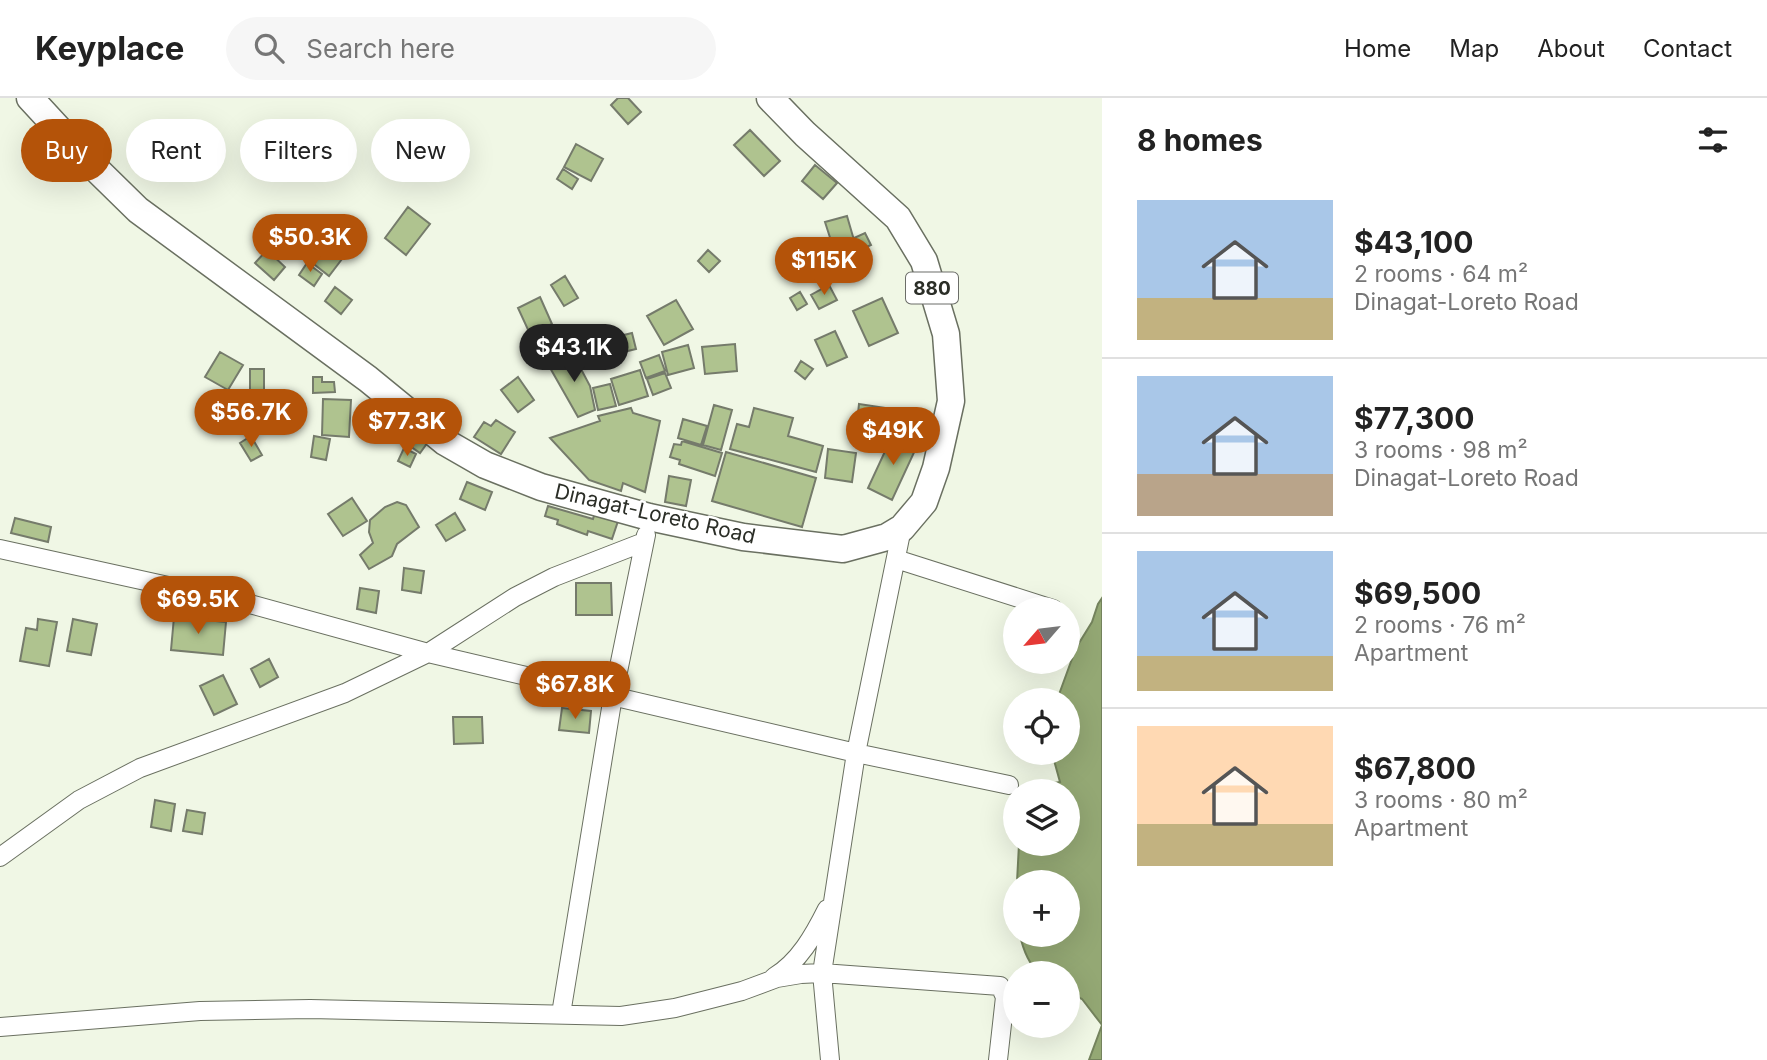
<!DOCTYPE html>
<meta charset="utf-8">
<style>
:root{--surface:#fff;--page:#f6f6f6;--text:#222;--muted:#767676;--line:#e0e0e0;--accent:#b45309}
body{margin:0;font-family:Inter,sans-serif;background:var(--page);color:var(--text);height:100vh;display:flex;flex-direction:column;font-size:26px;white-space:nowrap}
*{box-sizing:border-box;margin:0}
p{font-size:23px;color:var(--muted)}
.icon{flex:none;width:38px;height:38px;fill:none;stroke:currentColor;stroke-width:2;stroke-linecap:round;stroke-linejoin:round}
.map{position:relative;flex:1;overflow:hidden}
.panel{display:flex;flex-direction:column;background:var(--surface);width:665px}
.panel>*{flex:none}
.banner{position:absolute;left:21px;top:21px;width:665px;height:63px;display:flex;gap:14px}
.needle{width:46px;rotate:242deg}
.buttons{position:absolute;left:1003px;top:499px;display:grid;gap:14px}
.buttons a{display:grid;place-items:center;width:77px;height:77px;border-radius:50%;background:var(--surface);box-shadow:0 7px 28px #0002;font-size:35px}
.price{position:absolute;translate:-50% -60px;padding:0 16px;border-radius:24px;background:var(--accent);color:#fff;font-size:23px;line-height:46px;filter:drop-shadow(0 2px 4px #0008)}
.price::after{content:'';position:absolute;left:50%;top:42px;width:21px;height:16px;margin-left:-10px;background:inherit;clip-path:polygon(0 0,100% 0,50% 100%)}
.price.selected{background:#222;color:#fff}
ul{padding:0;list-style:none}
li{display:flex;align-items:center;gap:21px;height:175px;padding:0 35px}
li+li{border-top:2px solid var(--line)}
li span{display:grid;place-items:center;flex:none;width:196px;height:140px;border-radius:0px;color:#555}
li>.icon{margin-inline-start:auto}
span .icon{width:84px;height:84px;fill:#fffc;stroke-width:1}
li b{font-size:30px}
h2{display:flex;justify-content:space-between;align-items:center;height:84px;padding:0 35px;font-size:30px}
.chip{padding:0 24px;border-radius:32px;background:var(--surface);box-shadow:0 7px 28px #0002;font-size:24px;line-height:63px}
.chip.selected{background:var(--accent);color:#fff}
header{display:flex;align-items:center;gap:42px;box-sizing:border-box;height:98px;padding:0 35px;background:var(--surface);border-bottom:2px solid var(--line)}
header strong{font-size:33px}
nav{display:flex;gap:38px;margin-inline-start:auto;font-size:24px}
.search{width:490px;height:63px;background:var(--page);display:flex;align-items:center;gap:18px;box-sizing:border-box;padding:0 24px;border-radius:38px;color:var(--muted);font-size:26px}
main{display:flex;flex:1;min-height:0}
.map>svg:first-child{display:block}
.water{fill:#94a874;stroke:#74835d;stroke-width:2}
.building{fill:#afc38f;stroke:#757b6b;stroke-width:2}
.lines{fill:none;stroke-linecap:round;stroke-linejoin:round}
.minor-casing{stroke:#6a7061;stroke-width:20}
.primary-casing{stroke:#6a7061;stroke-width:29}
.minor{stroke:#fff;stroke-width:18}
.primary{stroke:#fff;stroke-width:26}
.labels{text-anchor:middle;stroke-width:5;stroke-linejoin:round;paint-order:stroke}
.shield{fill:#fff;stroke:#6b6d68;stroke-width:2}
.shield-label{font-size:19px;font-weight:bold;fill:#2b2e27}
.street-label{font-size:21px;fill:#2b2e27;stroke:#fff}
</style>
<header>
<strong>Keyplace</strong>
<div class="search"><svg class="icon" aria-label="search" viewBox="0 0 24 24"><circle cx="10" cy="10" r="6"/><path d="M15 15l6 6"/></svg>Search here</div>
<nav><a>Home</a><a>Map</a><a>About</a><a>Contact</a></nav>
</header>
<main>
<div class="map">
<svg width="1102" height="962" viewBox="0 0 1102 962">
<rect width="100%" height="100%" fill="#f0f7e5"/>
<path class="water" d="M1102,500V962H1089L1102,927L1082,901L1068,894V875H1039C1028,865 1023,851 1020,837L1068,836V784H1017L1019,746H1068V693H1030L1036,688L1060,684L1052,655L1068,654V602H1057L1076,550L1092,524L1098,506Z"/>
<path class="building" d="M618,0H628L641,14L628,26L611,7Z
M750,32L780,63L764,78L734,47Z
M576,46L603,61L591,83L564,69Z
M815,67L837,85L823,101L802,83Z
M563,71L578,81L572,91L557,81Z
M408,109L430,126L406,157L385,140Z
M847,118L856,149L835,155L825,124Z
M342,124L364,134L356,152L335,143Z
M865,135L871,147L860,152L854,140Z
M322,146L342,161L329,178L310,163Z
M267,152L285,169L274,182L255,165Z
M708,152L720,163L709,174L698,163Z
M307,165L322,176L314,188L299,177Z
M565,178L578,200L564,208L551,187Z
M829,187L837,202L819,211L811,197Z
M335,189L352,202L341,216L325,203Z
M800,194L807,206L797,212L790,200Z
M540,199L552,226L530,236L518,210Z
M882,200L898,235L869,248L853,213Z
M676,202L693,231L664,247L647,218Z
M835,233L847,259L827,268L815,242Z
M632,235L636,251L591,262L587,246Z
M735,246L737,273L705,276L702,249Z
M688,247L694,270L668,277L662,254Z
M220,254L243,267L228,292L205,279Z
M572,254L590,288L595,312L578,319L549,268Z
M659,257L665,273L646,280L640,264Z
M801,263L813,271L805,281L795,273Z
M250,271H264V296H250Z
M640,272L648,298L619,307L611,281Z
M665,275L671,290L653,297L647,281Z
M313,279H322V284H334L335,294L313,295Z
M518,279L534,302L518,314L501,292Z
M610,286L616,308L598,312L593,290Z
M323,301L351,302L349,339L322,337Z
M859,306L886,310L883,329L857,325Z
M714,307L732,312L721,352L703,347Z
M631,310L633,315L660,323L645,394L623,385L621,393L589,382L550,340L600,323L598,318Z
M754,310L793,320L788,338L823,348L816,374L730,351L737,326L749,329Z
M683,321L707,328L701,347L678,340Z
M496,322L515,334L501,356L474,339L484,324L491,328Z
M409,330L428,344L420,355L400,341Z
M893,336L917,348L892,402L868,390Z
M251,338L262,357L251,363L240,345Z
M314,338L330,341L326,362L311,359Z
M682,343L722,355L715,378L679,366L680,362L670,359L674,346L681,347Z
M404,350L416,356L410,369L398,363Z
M828,351L856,355L852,384L825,380Z
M726,354L816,380L802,429L712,403Z
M669,378L691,382L686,408L665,404Z
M467,384L492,394L485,412L460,401Z
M352,400L367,423L343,438L328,416Z
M397,404L406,407L419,429L397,446L392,458L369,471L360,457L373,445L369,434L370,422L385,409Z
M548,408L593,421L595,415L618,423L612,441L588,433L587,437L557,426L558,422L545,418Z
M455,415L465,432L446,443L436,427Z
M15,420L51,429L48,444L11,435Z
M404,470L424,473L421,495L402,492Z
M576,485H611L612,517H576Z
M360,490L379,493L376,515L357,511Z
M174,519L226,524L223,557L171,552Z
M38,521L57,524L49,568L20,563L26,530L37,532Z
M73,521L97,526L91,557L67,553Z
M269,561L278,579L260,589L251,571Z
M223,577L237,606L214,617L200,588Z
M562,610L591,613L589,635L559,632Z
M453,619H482L483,645L454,646Z
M155,702L175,706L171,733L151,729Z
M187,712L205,715L202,736L183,733Z"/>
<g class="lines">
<g class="minor-casing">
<path id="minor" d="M0,451L250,506L428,555L856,655L1009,687
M896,461L1053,511
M0,759L79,702L140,670L345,595L428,555L515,499L554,479L644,444
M774,879C799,864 814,837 827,811
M561,916L613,598L646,437
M0,929L200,913L310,911L621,918L675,910L742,893L777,880L801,876L822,875L1000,888L1005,899L998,962
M830,962L822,875L856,655L902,430"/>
</g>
<g class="primary-casing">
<path id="primary" d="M30,0L90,65L138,112L368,281L445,344L485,367L541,389L649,419L743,439L843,451L887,439L902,430L924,404L936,370L951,303L946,236L924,163L898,120L805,36L770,0"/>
</g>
<use href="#minor" class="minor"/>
<use href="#primary" class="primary"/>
</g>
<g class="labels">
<rect class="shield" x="906" y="174.5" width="52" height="31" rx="5"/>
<g class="shield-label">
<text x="932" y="197">880</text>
</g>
<g class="street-label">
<text transform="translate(655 416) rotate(13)" y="7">Dinagat-Loreto Road</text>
</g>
</g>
</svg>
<div class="buttons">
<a><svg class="needle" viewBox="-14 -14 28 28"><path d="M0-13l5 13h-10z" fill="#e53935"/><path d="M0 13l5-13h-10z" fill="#767676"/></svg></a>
<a><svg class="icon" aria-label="locate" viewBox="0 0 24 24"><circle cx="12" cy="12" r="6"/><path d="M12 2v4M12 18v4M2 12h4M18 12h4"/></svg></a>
<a><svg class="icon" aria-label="layers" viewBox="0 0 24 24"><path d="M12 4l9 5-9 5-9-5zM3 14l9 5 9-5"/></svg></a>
<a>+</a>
<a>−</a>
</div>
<b class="price" style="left:310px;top:176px">$50.3K</b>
<b class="price" style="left:824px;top:199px">$115K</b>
<b class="price selected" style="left:574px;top:286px">$43.1K</b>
<b class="price" style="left:251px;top:351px">$56.7K</b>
<b class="price" style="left:407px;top:360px">$77.3K</b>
<b class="price" style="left:893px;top:369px">$49K</b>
<b class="price" style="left:198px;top:538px">$69.5K</b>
<b class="price" style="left:575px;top:623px">$67.8K</b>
<div class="banner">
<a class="chip selected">Buy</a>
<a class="chip">Rent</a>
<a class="chip">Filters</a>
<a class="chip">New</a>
</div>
</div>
<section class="panel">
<h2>8 homes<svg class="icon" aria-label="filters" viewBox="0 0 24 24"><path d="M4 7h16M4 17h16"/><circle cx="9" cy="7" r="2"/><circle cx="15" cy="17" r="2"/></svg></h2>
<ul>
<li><span style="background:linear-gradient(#a9c7e8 70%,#c2b280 0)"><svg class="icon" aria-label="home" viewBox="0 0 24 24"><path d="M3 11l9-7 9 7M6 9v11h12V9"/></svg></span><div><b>$43,100</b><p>2 rooms · 64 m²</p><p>Dinagat-Loreto Road</p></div></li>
<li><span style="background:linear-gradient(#a9c7e8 70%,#b9a48a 0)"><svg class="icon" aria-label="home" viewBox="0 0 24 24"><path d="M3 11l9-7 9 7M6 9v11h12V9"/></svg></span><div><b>$77,300</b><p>3 rooms · 98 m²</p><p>Dinagat-Loreto Road</p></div></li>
<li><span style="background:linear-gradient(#a9c7e8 75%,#c2b280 0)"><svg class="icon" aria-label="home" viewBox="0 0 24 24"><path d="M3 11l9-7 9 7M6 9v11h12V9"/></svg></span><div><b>$69,500</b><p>2 rooms · 76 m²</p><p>Apartment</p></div></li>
<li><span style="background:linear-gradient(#ffd9b3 70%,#c2b280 0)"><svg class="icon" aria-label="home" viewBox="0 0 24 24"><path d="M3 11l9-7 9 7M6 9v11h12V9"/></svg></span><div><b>$67,800</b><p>3 rooms · 80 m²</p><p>Apartment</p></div></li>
</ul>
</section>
</main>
